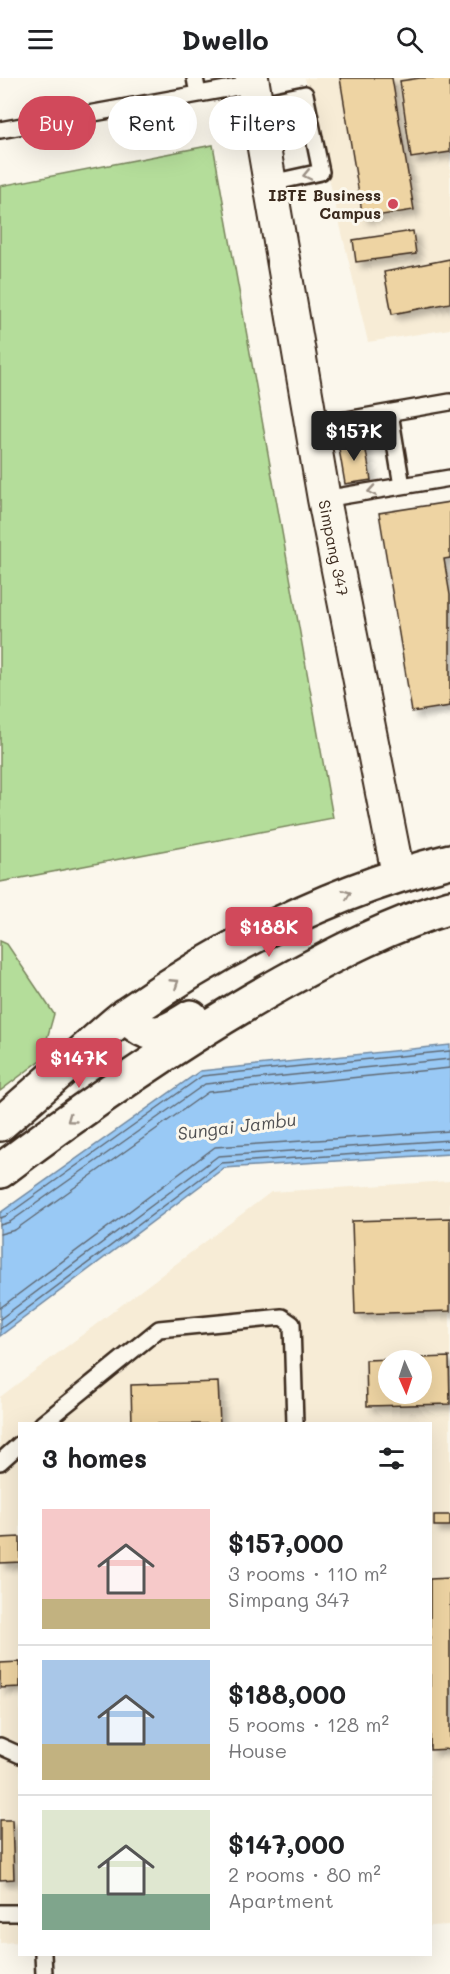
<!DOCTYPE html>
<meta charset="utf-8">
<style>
:root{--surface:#fff;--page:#f6f6f6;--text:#202124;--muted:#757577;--line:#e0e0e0;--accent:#d1495b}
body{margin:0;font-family:Mali,sans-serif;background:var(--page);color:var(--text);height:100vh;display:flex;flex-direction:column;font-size:22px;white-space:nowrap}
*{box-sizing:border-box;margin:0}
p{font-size:20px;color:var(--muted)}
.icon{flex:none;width:33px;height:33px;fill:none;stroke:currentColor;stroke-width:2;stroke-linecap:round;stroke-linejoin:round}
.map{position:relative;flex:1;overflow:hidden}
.side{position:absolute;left:18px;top:1344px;width:414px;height:534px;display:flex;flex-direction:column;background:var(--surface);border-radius:0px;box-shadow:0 6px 24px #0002}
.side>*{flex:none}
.guide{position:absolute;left:18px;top:18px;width:414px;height:54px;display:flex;gap:12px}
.needle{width:39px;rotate:177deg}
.tools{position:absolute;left:378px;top:1272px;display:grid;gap:12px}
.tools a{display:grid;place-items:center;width:54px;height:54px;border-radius:50%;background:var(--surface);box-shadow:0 6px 24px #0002;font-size:30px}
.price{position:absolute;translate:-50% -51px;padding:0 14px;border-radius:6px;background:var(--accent);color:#fff;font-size:20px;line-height:39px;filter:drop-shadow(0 2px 3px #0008)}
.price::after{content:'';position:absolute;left:50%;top:36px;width:18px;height:14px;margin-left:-9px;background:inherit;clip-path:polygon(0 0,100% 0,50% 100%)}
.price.current{background:#222;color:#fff}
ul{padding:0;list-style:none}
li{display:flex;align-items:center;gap:18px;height:150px;padding:0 24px}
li+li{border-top:2px solid var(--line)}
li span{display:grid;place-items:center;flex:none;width:168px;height:120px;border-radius:0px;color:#555}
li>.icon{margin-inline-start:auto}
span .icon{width:72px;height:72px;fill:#fffc;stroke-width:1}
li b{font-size:26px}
h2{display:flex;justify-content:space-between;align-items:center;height:72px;padding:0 24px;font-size:26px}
.pill{padding:0 21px;border-radius:27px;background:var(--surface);box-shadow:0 6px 24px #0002;font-size:21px;line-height:54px}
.pill.current{background:var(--accent);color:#fff}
header{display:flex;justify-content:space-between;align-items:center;height:78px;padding:0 24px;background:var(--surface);font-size:27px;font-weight:700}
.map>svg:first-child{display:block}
.built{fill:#f7ecd6;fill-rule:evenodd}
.green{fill:#b4dd9a;stroke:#78845c;stroke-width:1.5}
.water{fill:#99c9f5;stroke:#73899f;stroke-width:1.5}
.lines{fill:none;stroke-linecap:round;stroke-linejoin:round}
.shore{stroke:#616a74;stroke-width:1.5}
.building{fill:#eed4a3;stroke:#3b2a1e;stroke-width:1.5;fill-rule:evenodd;filter:url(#shadow)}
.service-casing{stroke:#3b2a1e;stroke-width:20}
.minor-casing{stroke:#3b2a1e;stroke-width:36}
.tertiary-casing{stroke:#3b2a1e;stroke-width:38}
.service{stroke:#fbf7ec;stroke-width:15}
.minor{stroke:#fbf7ec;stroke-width:32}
.tertiary{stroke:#fbf7ec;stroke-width:33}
.oneway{stroke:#9b9085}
.poi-dot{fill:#d1495b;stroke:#fbf7ec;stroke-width:2}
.labels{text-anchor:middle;stroke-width:6;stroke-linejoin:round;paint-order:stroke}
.poi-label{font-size:16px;font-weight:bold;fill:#3b2a1e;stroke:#fbf7ec;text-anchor:end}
.street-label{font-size:16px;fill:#3b2a1e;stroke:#fbf7ec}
.water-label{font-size:18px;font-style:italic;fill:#525254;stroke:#fbf7ec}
</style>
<header><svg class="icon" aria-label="menu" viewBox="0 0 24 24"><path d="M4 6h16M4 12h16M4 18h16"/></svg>Dwello<svg class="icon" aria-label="search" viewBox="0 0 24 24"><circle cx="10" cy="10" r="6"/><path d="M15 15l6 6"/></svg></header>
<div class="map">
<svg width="450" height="1896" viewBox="0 0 450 1896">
<defs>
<filter id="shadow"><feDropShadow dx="5.5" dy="5.5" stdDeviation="3" flood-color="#0004"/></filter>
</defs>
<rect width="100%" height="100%" fill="#fbf7ec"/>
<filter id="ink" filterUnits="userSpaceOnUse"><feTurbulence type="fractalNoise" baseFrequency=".0167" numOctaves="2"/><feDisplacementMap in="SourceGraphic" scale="12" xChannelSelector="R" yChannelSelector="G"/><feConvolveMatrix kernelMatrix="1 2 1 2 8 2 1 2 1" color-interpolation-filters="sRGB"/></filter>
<g filter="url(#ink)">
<path class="built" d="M305,0H450V251L368,264Z
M450,1103V1847L430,1848V1346H20V1864L0,1865V1319L271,1114ZM388,1282H422V1316H388Z"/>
<path class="green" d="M213,67L333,740L0,804V108Z
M0,863L7,866L54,936L41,982L0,1013Z"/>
<path class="water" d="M450,967V1076L224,1090L0,1258V1135L200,993Z"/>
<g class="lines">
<path class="shore" d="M0,1140L6,1138L202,998L450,973
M0,1147L10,1144L205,1006L450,981
M0,1156L15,1152L208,1014L450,990
M0,1230L215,1069L450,1053
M0,1241L218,1078L450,1062
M0,1251L221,1085L450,1070"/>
</g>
<path class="building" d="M340,0H392L414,132L363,140Z
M420,0H450V74L411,80L400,3Z
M413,153L416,176L356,184L353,162Z
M450,181V225L392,236L384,194Z
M364,361L371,402L345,406L338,365Z
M450,424V480L444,481L450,517V628L412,634L379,435Z
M450,1140V1233L355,1236L352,1143Z
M449,1279L450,1326L367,1328L366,1282ZM388,1282H422V1316H388Z
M218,1304L220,1346H132L131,1307Z
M434,1437H450V1448H434Z
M20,1459V1484L0,1485V1460Z
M450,1500V1671L430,1672V1501Z
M20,1584V1609L0,1610V1585Z
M0,1742H12L14,1801L0,1802Z"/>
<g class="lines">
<g class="service-casing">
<path id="service" d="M195,0L198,16
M257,26L305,16L321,94L271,105
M0,52L254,6
M390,335L402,408
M312,348L450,324
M324,421L450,400
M42,1346L159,1251L282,1239L292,1246L295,1346
M0,1384L20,1366
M0,1668L20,1677
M0,1835H20
M43,1876L44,1896"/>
</g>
<g class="minor-casing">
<g id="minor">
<path id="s1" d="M252,0L324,421L398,796"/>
</g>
</g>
<g class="tertiary-casing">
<path id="tertiary" d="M125,937C150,964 163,957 191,939
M0,1046C29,1021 57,996 86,971C99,960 113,946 127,936C225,867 334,812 450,783
M0,1093C91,1024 184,960 284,904C337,875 392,846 450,829"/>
</g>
<use href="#service" class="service"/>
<use href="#minor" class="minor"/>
<use href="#tertiary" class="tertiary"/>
</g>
<defs><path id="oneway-chevron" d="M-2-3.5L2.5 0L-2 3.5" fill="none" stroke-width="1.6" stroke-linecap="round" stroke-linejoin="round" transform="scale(1.5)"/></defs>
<g class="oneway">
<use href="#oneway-chevron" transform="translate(307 97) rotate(168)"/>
<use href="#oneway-chevron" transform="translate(372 413) rotate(171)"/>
<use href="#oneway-chevron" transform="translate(347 816) rotate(-21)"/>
<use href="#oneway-chevron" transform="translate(175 905) rotate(-33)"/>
<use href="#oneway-chevron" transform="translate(71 1041) rotate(144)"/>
</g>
</g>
<circle class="poi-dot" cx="393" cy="126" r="6"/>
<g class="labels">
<g class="poi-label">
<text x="381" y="123">IBTE Business<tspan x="381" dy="18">Campus</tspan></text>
</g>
<g class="street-label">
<text dy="6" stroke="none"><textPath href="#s1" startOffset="477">Simpang 347</textPath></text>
</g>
<g class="water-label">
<text transform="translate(237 1049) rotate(-7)" y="6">Sungai Jambu</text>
</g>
</g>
</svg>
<div class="tools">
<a><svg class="needle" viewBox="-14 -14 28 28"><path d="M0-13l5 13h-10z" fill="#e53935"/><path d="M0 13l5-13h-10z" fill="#757577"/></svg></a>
</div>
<b class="price current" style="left:354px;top:384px">$157K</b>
<b class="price" style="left:269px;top:880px">$188K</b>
<b class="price" style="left:79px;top:1011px">$147K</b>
<div class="guide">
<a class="pill current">Buy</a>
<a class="pill">Rent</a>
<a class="pill">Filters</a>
</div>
<section class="side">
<h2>3 homes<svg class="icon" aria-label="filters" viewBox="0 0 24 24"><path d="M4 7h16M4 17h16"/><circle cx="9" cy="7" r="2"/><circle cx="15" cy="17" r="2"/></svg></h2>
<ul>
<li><span style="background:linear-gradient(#f6c9c9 75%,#c2b280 0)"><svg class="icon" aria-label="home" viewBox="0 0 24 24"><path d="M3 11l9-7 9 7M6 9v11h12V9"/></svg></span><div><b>$157,000</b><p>3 rooms · 110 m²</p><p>Simpang 347</p></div></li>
<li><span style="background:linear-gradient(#a9c7e8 70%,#c2b280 0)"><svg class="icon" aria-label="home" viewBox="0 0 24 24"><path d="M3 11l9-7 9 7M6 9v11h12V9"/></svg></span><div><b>$188,000</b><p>5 rooms · 128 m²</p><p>House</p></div></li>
<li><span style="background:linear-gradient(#dfe7d0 70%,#7fa58c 0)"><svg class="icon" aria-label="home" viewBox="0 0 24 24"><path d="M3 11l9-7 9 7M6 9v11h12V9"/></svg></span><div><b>$147,000</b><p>2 rooms · 80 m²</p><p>Apartment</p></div></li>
</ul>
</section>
</div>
